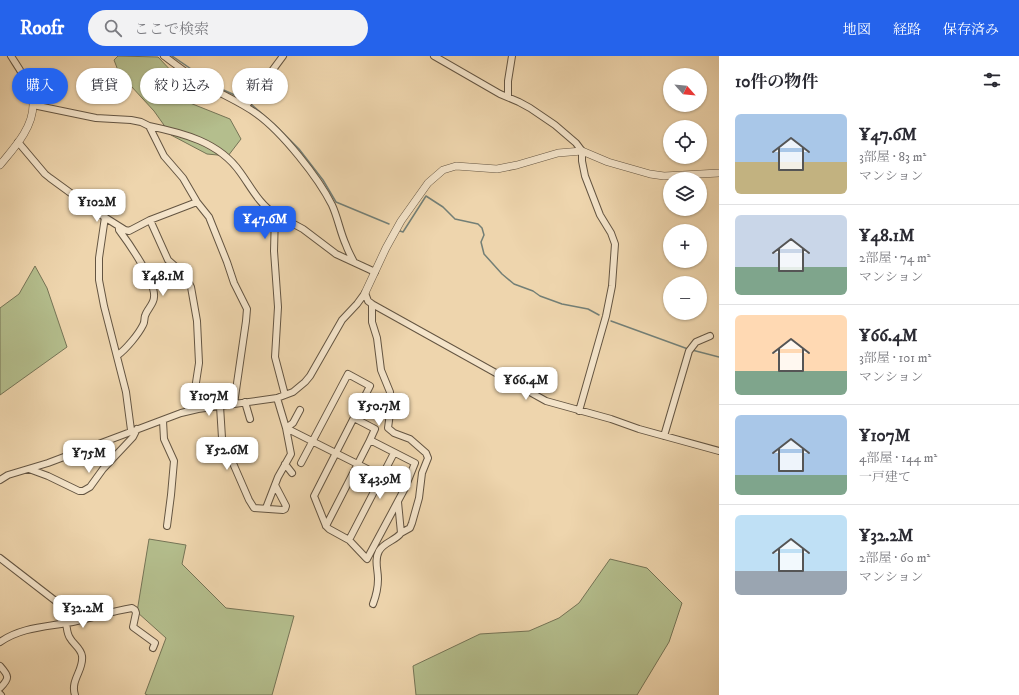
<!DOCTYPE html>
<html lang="ja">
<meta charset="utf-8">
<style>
:root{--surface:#fff;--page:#f2f2f3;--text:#2b2b33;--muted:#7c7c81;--line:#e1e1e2;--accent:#2563eb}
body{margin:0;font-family:"IM FELL DW Pica","Noto Serif JP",serif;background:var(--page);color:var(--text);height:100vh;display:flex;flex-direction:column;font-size:15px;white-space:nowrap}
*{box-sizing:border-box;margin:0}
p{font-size:13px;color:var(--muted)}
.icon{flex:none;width:22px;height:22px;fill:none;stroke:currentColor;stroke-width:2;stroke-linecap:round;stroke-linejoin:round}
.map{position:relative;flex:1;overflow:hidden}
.panel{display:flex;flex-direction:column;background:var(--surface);width:300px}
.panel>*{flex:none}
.top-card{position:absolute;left:12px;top:12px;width:380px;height:36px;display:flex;gap:8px}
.needle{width:26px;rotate:117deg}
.controls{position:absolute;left:663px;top:12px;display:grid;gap:8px}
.controls a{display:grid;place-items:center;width:44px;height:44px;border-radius:50%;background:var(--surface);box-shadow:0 1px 3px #0004;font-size:20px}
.price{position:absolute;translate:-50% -34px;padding:0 9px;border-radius:8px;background:#fff;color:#222;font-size:13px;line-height:26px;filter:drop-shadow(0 1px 2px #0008)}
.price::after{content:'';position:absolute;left:50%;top:24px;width:12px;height:9px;margin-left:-6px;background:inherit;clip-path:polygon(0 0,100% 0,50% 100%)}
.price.on{background:var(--accent);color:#fff}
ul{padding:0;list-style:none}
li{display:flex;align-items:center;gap:12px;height:100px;padding:0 16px}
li+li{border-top:1px solid var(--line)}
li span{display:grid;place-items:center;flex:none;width:112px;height:80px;border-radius:6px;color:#555}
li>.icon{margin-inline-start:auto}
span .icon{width:48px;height:48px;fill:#fffc;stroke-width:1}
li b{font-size:17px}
h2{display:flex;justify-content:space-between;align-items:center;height:48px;padding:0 16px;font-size:17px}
.pill{padding:0 14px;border-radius:18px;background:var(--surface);box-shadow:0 1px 3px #0004;font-size:14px;line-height:36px}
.pill.on{background:var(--accent);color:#fff}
header{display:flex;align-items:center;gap:24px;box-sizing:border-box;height:56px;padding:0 20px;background:var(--accent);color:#fff}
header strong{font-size:19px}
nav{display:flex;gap:22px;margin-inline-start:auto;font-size:14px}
.search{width:280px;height:36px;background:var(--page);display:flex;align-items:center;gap:10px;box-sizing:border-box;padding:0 14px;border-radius:22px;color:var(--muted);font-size:15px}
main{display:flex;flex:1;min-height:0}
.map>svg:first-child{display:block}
.green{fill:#b4be8d;stroke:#757456}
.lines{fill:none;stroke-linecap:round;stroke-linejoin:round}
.stream{stroke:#737f76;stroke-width:1.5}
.minor-casing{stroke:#645542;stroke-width:8}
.tertiary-casing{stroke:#645542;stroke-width:8}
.minor{stroke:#f4e4ca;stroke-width:6}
.tertiary{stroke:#f4e4ca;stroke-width:7}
</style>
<header>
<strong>Roofr</strong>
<div class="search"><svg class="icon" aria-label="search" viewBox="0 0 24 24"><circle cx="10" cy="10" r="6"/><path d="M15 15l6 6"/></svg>ここで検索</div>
<nav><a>地図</a><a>経路</a><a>保存済み</a></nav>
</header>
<main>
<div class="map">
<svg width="719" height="639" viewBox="0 0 719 639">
<rect width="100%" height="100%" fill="#eed5ad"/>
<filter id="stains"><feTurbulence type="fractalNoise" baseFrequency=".005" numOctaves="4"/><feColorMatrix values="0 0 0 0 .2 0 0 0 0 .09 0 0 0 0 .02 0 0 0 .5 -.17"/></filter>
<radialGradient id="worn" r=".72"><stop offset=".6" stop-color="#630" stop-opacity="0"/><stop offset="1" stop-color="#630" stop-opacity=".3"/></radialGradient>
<path class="green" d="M118,0L158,1L177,21L190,47L230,63L241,83L228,100L207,98L171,79L154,55L119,17L114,4Z
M35,210L47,232L67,291L0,339V252L19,238Z
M149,483L186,489L182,508L226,552L294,560L272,639H148L145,638L166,582L137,556Z
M610,503L647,512L682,547L669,586L637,639H416L413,610L480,578L529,575L559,562L579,547Z"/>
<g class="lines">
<path class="stream" d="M172,0L219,32L244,43L248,46
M251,48L275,69L299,93L323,124L336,146L389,168
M400,175L403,176L426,140L443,151L455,163L478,168L482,172L484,179L481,186L484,198L502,218L514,228L533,235L540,240L562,248L588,253L599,259
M611,265L688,293
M692,294L719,301"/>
<g class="minor-casing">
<path id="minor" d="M11,0C21,16 32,30 33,49L96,62L131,64L141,66L149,70L164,100L183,122L197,146L209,161L227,206L234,227L247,253L246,265L234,348
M164,0C178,10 193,23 209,31C225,40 242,47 257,58C282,76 318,121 332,149C338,162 340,176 346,189C348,195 351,200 354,206
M434,0L500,38L519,46L530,52L555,69L576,87L582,95V105L585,120L600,159L611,177L615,188L612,230L606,260L579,355
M508,41V25L512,0
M246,50L283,0
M149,70C183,77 219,86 240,116C251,131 259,148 275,158
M18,86L45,118L50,122L98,157L125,174L129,175L150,164L197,146
M105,161L99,202V224L104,250L126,336L131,374
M150,164L168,204L185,219L191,231L197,265L199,307L195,333L198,353
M365,237L368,245L372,248L546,345L611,363L639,373L719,395
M372,248V266L377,282L381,314L390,336L391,350L388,372L394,377L410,383L426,397L428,402L422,417L419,442L412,467L410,472L401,477
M118,299C126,293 138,279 143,269C145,266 144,263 145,260C147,253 154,248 154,241C156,226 128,186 119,174V171
M285,339L275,301L278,251L274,195L275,158L303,173L336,198L375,216
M277,342L286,372L405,432
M245,346L250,363
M220,350L222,382L249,444L254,452L283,454L285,453L286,450L275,429
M354,362L375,373L370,384
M163,365L164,383L174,405L171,439L167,470
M664,380L689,295L696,286L710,280
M301,407L348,318L370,330L314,440L326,470L329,473L349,484L367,503L405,432L415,407L370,384L326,470
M285,408L292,417
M29,413L48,420L79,435H83L90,431L103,413L133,381L137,373
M0,424L8,419L48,407L181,357L198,353L277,342L293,336L305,326L310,320L342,264L357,248L365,237
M266,452L278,421L291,398L286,372L293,367L300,354
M349,484L394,397
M0,502L75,560L77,565
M373,548C376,540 378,531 378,523C378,513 374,504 379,495C384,486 395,485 401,477L398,446
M66,567C67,572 67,578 70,582C73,588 81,592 82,600C84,614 70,624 75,639
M0,586C23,570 50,571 77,565C95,561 113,555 132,552L135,554L136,557L133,571L155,587L153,592
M0,610C9,620 10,622 0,632
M0,638L1,639"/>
</g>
<g class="tertiary-casing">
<path id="tertiary" d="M0,109C14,92 33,72 33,49
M365,237L386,192L401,165L428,127L443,114L456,110L497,113L517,109L558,97L582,95L608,106L650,118L664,120L719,117"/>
</g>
<use href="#minor" class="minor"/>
<use href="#tertiary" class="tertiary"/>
</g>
<rect width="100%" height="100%" filter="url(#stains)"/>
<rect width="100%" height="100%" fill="url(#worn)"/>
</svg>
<div class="controls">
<a><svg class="needle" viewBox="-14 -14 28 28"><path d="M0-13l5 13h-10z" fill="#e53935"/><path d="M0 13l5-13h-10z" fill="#7c7c81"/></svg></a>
<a><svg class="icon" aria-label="locate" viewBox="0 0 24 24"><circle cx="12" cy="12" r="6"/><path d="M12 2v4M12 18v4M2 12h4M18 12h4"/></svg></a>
<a><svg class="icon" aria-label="layers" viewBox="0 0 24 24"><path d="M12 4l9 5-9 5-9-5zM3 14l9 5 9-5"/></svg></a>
<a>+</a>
<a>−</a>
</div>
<b class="price" style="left:97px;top:167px">¥102M</b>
<b class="price on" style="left:265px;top:184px">¥47.6M</b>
<b class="price" style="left:163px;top:241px">¥48.1M</b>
<b class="price" style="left:526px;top:345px">¥66.4M</b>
<b class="price" style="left:209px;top:361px">¥107M</b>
<b class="price" style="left:379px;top:371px">¥50.7M</b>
<b class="price" style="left:227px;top:415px">¥52.6M</b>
<b class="price" style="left:89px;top:418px">¥75M</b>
<b class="price" style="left:380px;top:444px">¥43.9M</b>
<b class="price" style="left:83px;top:573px">¥32.2M</b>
<div class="top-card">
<a class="pill on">購入</a>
<a class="pill">賃貸</a>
<a class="pill">絞り込み</a>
<a class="pill">新着</a>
</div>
</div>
<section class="panel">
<h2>10件の物件<svg class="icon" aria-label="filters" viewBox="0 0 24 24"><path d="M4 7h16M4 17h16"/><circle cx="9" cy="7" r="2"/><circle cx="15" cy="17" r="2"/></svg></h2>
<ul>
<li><span style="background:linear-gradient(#a9c7e8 60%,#c2b280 0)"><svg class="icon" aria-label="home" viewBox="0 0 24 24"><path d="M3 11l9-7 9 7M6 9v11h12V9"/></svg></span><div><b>¥47.6M</b><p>3部屋 · 83 m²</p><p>マンション</p></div></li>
<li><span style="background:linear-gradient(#c9d6e8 65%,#7fa58c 0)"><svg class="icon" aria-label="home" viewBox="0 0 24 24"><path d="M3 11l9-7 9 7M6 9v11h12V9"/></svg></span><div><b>¥48.1M</b><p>2部屋 · 74 m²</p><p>マンション</p></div></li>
<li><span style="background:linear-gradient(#ffd9b3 70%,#7fa58c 0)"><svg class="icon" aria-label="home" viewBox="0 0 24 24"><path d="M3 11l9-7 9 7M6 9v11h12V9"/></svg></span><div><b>¥66.4M</b><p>3部屋 · 101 m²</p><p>マンション</p></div></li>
<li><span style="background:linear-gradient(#a9c7e8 75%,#7fa58c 0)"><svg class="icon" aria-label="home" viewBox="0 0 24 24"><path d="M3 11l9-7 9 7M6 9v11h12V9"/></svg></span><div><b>¥107M</b><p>4部屋 · 144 m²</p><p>一戸建て</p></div></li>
<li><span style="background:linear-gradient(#bfe0f5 70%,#9aa5b1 0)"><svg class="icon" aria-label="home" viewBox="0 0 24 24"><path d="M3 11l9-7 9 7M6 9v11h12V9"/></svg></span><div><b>¥32.2M</b><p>2部屋 · 60 m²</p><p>マンション</p></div></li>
</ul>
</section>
</main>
